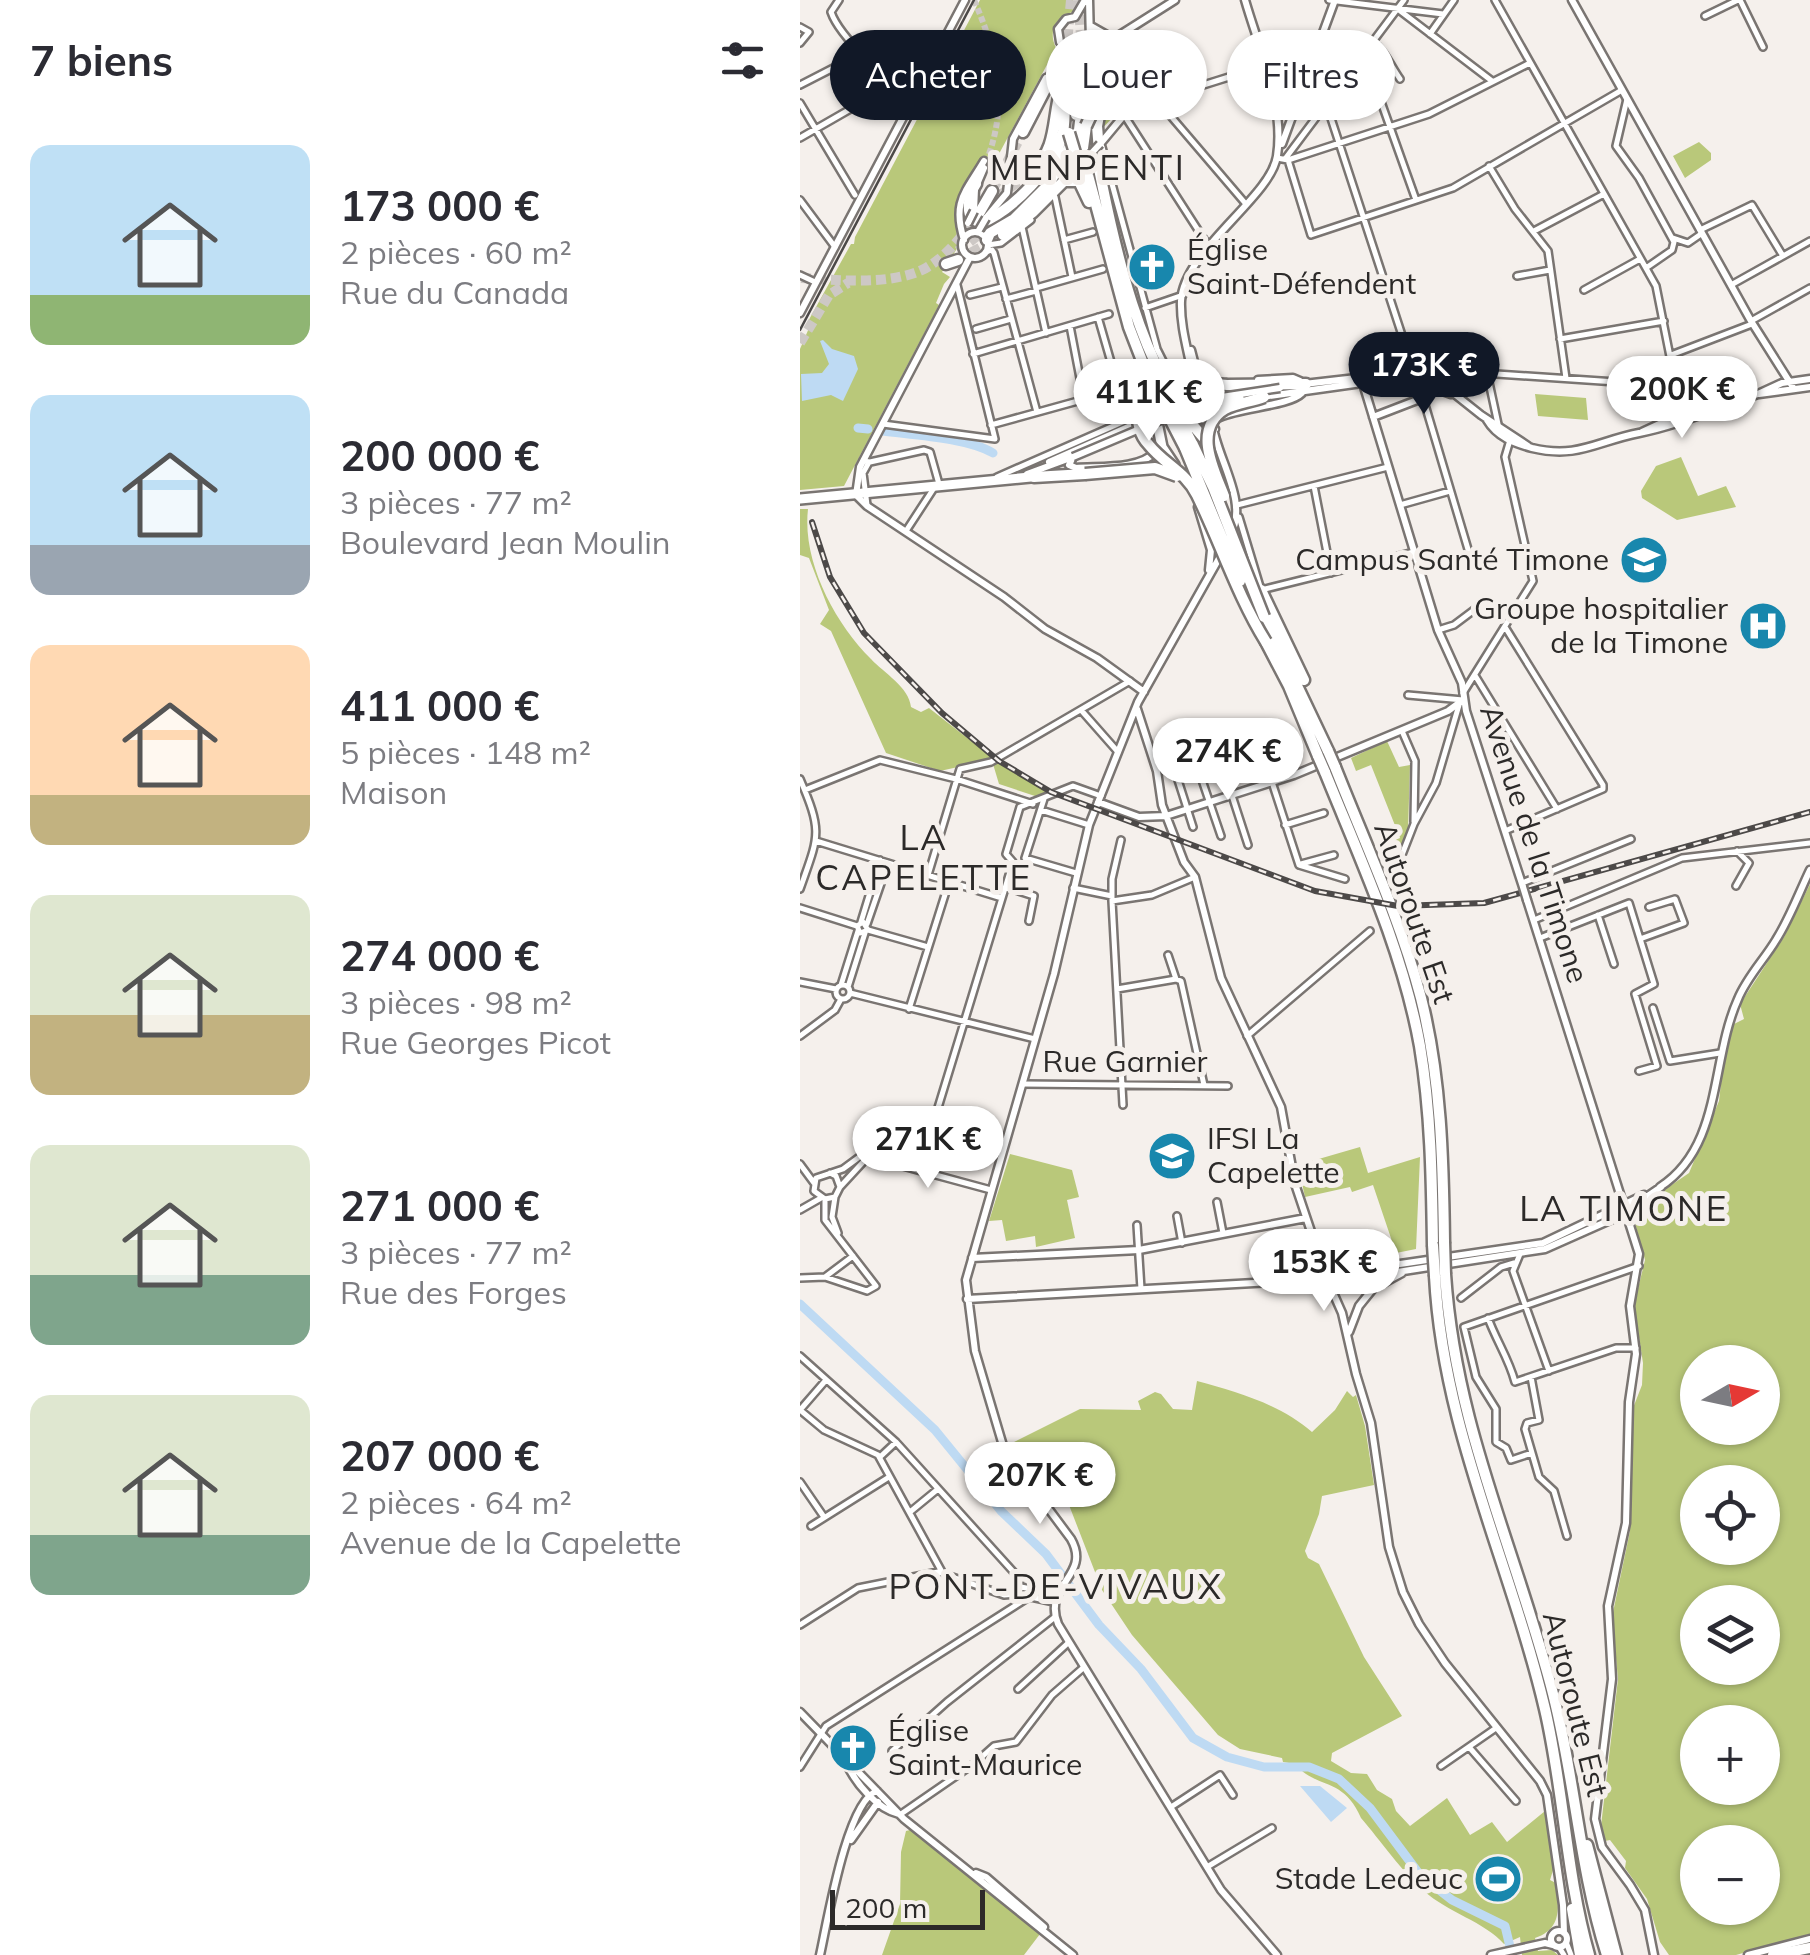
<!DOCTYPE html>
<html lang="fr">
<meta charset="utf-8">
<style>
:root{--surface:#fff;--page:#f7f7f7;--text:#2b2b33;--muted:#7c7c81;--accent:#111827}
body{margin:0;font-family:Mulish,sans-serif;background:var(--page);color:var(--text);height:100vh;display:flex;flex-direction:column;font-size:38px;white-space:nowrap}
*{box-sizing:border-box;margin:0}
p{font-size:32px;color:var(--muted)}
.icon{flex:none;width:55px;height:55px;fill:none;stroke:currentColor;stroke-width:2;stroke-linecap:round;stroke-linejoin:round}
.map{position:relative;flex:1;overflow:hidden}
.side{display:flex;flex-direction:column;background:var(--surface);width:800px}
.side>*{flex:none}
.top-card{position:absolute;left:30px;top:30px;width:830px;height:90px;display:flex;gap:20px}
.needle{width:65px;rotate:81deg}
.buttons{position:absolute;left:880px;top:1345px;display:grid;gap:20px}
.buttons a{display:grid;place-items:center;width:100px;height:100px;border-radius:50%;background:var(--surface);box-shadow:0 2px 8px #0004;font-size:50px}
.scale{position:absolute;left:30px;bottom:25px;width:155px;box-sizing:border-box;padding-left:10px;border:5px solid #2c2a29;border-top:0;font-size:28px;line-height:35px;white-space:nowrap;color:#2c2a29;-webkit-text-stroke:8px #f5f0ec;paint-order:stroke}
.price{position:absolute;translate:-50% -85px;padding:0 22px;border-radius:35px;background:#fff;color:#222;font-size:32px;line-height:65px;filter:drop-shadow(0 2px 5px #0008)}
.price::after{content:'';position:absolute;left:50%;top:60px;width:30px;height:22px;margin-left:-15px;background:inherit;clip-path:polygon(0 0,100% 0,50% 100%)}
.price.active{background:var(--accent);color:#fff}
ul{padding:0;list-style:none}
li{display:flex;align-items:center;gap:30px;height:250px;padding:0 30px}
li span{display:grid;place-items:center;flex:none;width:280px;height:200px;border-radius:20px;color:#555}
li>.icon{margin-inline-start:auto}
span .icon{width:120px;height:120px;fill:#fffc;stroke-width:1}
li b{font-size:42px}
h2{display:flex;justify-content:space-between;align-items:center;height:120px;padding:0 30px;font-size:42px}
.chip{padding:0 35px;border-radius:45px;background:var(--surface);box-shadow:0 2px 8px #0004;font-size:35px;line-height:90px}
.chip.active{background:var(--accent);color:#fff}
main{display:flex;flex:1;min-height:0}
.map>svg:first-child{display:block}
.green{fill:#b9c87a;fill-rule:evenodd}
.water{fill:#bedaf3}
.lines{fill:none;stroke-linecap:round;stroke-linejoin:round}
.river{stroke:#bedaf3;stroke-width:9}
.secondary-tunnel{stroke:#cdc8c5;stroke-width:6;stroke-dasharray:6 3;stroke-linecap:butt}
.highway-tunnel{stroke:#cdc8c5;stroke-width:10;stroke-dasharray:10 5;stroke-linecap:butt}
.street-casing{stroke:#7a7572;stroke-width:10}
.secondary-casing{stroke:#7a7572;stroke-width:11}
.primary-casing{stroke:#7a7572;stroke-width:14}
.highway-casing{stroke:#7a7572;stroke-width:15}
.street{stroke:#fff;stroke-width:5}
.secondary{stroke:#fff;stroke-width:6}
.primary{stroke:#fff;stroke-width:9}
.highway{stroke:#fff;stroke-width:10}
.tram{stroke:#4c4948;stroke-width:2.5}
.rail-casing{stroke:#4c4948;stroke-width:6}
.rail{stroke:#f5f0ec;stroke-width:2.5;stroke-dasharray:8;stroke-linecap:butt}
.secondary-bridge-casing{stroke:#7a7572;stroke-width:11;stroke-linecap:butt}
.highway-bridge-casing{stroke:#7a7572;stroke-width:15;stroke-linecap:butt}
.secondary-bridge{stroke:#fff;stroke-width:6}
.highway-bridge{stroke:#fff;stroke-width:10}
.labels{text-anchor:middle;stroke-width:10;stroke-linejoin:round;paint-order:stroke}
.poi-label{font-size:30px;fill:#2c2a29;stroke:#f5f0ec;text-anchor:start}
.street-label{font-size:30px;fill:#2c2a29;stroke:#f5f0ec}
.quarter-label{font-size:35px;letter-spacing:2.5px;fill:#2c2a29;stroke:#f5f0ec}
</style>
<main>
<section class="side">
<h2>7 biens<svg class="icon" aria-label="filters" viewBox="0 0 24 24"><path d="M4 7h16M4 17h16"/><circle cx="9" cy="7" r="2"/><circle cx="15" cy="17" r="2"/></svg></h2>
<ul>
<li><span style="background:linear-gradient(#bfe0f5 75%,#8fb573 0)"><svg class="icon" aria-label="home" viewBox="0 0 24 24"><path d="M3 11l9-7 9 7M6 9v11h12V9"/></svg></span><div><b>173 000 €</b><p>2 pièces · 60 m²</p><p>Rue du Canada</p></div></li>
<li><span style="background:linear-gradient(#bfe0f5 75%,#9aa5b1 0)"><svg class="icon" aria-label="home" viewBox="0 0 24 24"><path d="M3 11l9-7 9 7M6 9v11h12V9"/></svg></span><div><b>200 000 €</b><p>3 pièces · 77 m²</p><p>Boulevard Jean Moulin</p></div></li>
<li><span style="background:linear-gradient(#ffd9b3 75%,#c2b280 0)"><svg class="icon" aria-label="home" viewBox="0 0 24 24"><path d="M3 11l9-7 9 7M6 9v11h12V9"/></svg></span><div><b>411 000 €</b><p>5 pièces · 148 m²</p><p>Maison</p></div></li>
<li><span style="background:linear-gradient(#dfe7d0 60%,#c2b280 0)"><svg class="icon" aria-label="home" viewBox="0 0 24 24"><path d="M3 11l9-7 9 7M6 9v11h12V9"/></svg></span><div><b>274 000 €</b><p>3 pièces · 98 m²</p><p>Rue Georges Picot</p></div></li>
<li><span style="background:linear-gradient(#dfe7d0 65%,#7fa58c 0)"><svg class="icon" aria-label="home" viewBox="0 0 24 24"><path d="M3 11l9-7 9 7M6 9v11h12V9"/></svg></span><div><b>271 000 €</b><p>3 pièces · 77 m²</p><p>Rue des Forges</p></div></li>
<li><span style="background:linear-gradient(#dfe7d0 70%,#7fa58c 0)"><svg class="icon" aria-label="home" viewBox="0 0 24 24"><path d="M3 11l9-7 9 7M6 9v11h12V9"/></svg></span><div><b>207 000 €</b><p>2 pièces · 64 m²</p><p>Avenue de la Capelette</p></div></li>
</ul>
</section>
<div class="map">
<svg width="1010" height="1955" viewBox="0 0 1010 1955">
<rect width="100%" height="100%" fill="#f5f0ec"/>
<path class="green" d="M180,0H273V12C255,17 248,31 256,48L193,165L183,160L159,197L155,215L158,247L142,272L150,277L144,284L136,303L139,305L44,486L0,490V349L9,328L6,325L51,244H54L55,237Z
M316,67H326L335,86L331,98L298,133L306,108L310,74Z
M899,142L911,153V160L885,178L873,156Z
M735,394L786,398L788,420L738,416Z
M881,457L898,496L926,486L936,507L877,520L842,498L841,491L856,466Z
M0,509H8C2,561 34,622 71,659C84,673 109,687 111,707L121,712L129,708L194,759L140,771L86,753L31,631L20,624L29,610L9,558L0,555Z
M587,741L599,767L610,765L608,831L596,862L591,861L585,844L600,838L571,765L556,771L551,758Z
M197,762L250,793L238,797L199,784L193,764Z
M1010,884V1934L936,1955H869L860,1942L847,1899L825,1868L826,1861L810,1840L805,1841L801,1826L818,1679L812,1617L830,1531L833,1408L842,1385L843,1363L834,1305L845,1260L832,1212L889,1173L919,1101L925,1047L932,1025L944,1019L940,1004L984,937ZM898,1362H962V1428H898ZM898,1482H962V1548H898ZM898,1602H962V1668H898ZM898,1722H962V1788H898ZM898,1842H962V1908H898Z
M560,1147L568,1173L620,1157L616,1249L596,1253L573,1185L552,1192L550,1187L505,1197L498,1165Z
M210,1154L272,1170L279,1197L267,1200L275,1238L236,1247L235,1236L206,1241L202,1220L189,1221Z
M397,1381C437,1392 480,1404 512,1432L535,1410L547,1391L553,1397L556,1395L565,1426L574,1485L522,1496L519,1514L505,1551L508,1558L519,1564L564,1657L602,1716L532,1753L531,1761L551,1773L567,1774L577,1790L592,1799L596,1811L610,1826L647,1798L670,1835L692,1822L707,1842L745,1811L754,1867L750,1880L756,1883C759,1908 762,1929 735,1938L738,1951L752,1950L758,1955H722L720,1937L704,1944C685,1922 647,1912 624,1891C603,1873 580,1840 561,1818C543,1776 517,1790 495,1764L483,1762L482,1758L440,1749L418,1735L332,1635L302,1590L262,1487L245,1495L208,1445L280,1409L341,1410L338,1401L355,1392L361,1394L373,1409L392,1410Z
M110,1830L240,1934L224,1955H82L100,1904L101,1852L106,1831Z"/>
<path class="water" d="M23,340L32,349L54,356L58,369L43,401L31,395L2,401L1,374L22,373L29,364L20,341Z
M500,1786H520L547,1808L531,1822Z"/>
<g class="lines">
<path class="river" d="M58,428L68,429
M83,431C114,435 168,438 193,453
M0,1304L135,1430L201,1511L246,1554L299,1625L341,1669L393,1738L427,1757L464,1767H509L539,1779L570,1808L620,1875L652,1900L705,1926L712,1955"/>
<path class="secondary-tunnel" d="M174,0C198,55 209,105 186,162"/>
<path class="highway-tunnel" d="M278,0L283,58
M266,54L271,0
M192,191L223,132
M198,197L233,170
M158,251L200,218
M158,260L203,235
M1,278C37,280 92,286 126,268C147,256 162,236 177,217
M0,343L29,295L48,283"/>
<g class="street-casing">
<path id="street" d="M39,0L31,12C40,38 89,82 113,97
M529,0L643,14
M695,0L856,286L882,417
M940,0L963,47
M599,10L692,81
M905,16L938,0
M0,27L9,32L0,43
M630,34L654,0
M573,42C586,52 590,65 600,79
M564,54L616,200
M0,85L43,63L59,47
M339,95L357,100L445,203
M827,99L816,146L839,178L874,242L872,250L846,268
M0,103L55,195
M526,103L615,375
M330,108L464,66
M324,115L409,247
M0,138L94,84
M302,147L357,349L372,379
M477,158L488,160L629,114L730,63
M485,159L604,0
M488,160L511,235L653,188L822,90
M689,166L715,209L748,251L766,378
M255,197L272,277
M0,200L35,247
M222,227L246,333
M900,230L952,205L983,256
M734,231L804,194
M873,238L888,243L901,234
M264,240L293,232
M188,245L201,243L231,220
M186,252L192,250L194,253L237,412
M0,275L15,282
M717,276L750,270
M931,285L1010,241
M236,288L303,269
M784,290L840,259
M170,295L202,287
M206,299L236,291
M345,308L383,295
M298,317L319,390
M951,321L1010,288
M270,326L284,399
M176,329L211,319
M760,339L864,321
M173,354L309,314
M871,355L952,324
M687,373L698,424
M633,382L638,370L875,386
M623,398L670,556
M83,424L195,439L157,285
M191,425L332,386L338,388L343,400
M63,461L70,462L124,450L130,452L139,484
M197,477L343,413L351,401
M514,486L531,573
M67,505L63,473L68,464
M437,505L588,467
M600,505L650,491
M439,517L461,590L614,552
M106,531L134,488
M638,630L654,625L686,601
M676,677L757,809
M663,693L733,581L705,457L710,440
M608,695L663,700
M281,710L318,752
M602,731L615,761L614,822
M426,777L448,845
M0,779C23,833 19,835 0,889
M378,780L393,827
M402,780L421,836
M472,782L499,865
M5,790L80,760L156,779L233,804
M220,807L273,786L301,796
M241,810L289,825
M485,825L524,813
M705,831L803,789V785L705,627
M321,840L312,879V901L323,1105
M16,841L202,898
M225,858L244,799
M225,858L276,873
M213,862L206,854L220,807
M501,864L534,855
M499,865L545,879
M128,875L160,769L191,762L330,681
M591,883L614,824L636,783L659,705
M722,883L831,839
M936,886L949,863L937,851
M206,887L234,896L229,921
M273,888L312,896
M312,901L352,895L395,877
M0,908L57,926
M798,915L814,964
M734,920L882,858L1010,843
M61,922L80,860
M67,924L88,863
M68,930L63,922L57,926L60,933L68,930L128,947
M740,938L829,903L854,984L835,994L857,1066L839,1071
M840,939L884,923L875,899L849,907
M368,955L376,979L381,981L404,1085
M0,982L36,989
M36 992a7 7 0 1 1 14 0a7 7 0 1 1-14 0Z
M41,985L58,931
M48,987L65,933
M317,989L376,979
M50,993L235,1039
M853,1008L870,1061L920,1053
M109,1009L149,882
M0,1036L35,1010L41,999
M447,1036L570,931
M223,1084L428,1086
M0,1164L14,1183
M119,1170L213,862
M30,1173L36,1176L40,1187L35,1197L25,1199L14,1191L16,1178L43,1169L62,1155L191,1190
M40,1187L64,1161L72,1158
M35,1197L32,1217L38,1233
M417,1202L423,1233
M0,1210L21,1198
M377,1216L382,1243
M337,1225L341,1289
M720,1254L713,1271L749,1371
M25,1277L53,1256
M0,1278L25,1277L67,1291L76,1286L25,1220V1199
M661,1298L701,1267L714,1263
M688,1318C696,1340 709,1359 715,1382L816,1348H836
M0,1356L96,1442L219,1578L220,1588
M731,1377L739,1420L727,1423L725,1429L739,1477L754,1491L767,1536
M0,1410L24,1430L78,1455L142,1572
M0,1410L26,1380
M732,1453L711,1460L706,1448L696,1442V1409L676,1377L664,1327L839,1266
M80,1457L96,1442
M0,1482L24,1517
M110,1512L138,1489
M11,1526L89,1477
M221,1587L256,1594
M0,1625L58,1588L138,1572L204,1595L217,1594L254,1602
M218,1689L268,1643
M669,1747L716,1801
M92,1751L147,1702L255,1617
M641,1766L696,1728
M0,1767L26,1726L229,1597
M371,1807L420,1775L433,1795
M101,1814L175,1763L194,1746L216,1742L252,1695L283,1668
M407,1867L472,1828
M766,1942L771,1955
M759,1947L764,1955"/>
</g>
<g class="secondary-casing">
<path id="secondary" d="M285,0L275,17L266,19L258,29L260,42C268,54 282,54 290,42L289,0
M772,0L951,321L994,389
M291,26L314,39L340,87L330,108L300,144
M315,38L375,0
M482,144L535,0
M174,211L175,189L184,168
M186,218L207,193L213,139L246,78
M162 245a13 13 0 1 1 26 0a13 13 0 1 1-26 0Z
M164,240C152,202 165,193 184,161
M170,257L60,467L56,495L67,506L204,597L245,629L297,658L344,692
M0,313L165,0
M391,350L399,381
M566,377L564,387L638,630L662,683L666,711L723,887
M603,377L651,394
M458,380L493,378L500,381
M394,384C390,357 380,329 381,301C384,250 471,197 477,156C485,105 459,49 445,0
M504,384L574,376H622L642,384L681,415L728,446
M959,394L1010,387
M462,397L583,380
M420,417C442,407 489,406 502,393
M573,417L625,397L629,378
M687,420C697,437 714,443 732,448C778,459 797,441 839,433C880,425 918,407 958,394L982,383L1010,379
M415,429C407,418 396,419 389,408L390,395L397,389L411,390L417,399C417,407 411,414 412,422C416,458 450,502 430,536
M842,432L868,420L909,409
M249,462L335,424
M227,474L273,457L269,465L276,468C298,466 340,470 355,452
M398,507L411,550L409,570
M422,553L338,702L289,825L254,974L166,1280L175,1351L204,1449L271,1539C292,1576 242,1584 258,1624L421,1890L477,1955
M337,709L357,771L362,805L384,862L395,877L421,978L481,1107L495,1184L527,1279L542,1313L556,1374L571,1423L589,1547L603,1592L619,1624L645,1663L740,1781L747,1795L763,1905L764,1933
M298,802L339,817L366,816L494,775L648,711L663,700
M727,900L839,1254L830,1306L836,1354L829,1402L826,1523L808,1606L812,1679L795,1819L802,1847L830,1885L845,1910L854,1955
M860,1187C923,1146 910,1061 938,999C947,977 964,960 976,940C990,918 999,893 1010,870
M172,1258L339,1250L506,1218
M525,1275L743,1243L844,1195
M578,1286L602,1273
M167,1299L527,1279L533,1282L745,1249L817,1217L861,1187
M549,1332L559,1306L584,1275
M0,1712L104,1819L273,1955
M46,1762C55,1783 77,1809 99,1814
M51,1840L78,1802
M176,1873L186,1877L244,1927
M751 1939a8 8 0 1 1 16 0a8 8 0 1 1-16 0Z
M20,1955C27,1924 47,1800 77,1791
M691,1955L745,1943L753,1945
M948,1955L1010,1939"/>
</g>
<g class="primary-casing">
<path id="primary" d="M352,398L362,447L374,465
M0,499L241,476"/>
</g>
<g class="highway-casing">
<path id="highway" d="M290,42L300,57L304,73
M280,51C304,58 300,84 296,105
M275,58L276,115
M283,58L289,109
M286,126L283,148L288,175L329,327L346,371L352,398
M223,132L266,49
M299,151L297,126L314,39
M296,154C314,244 339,369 403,437
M233,170C258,147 252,119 261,89
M264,181H279L289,202
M176,184C169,194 166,209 172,219L181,223C213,210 255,167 263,133C267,110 263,86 265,63
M177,217L192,191
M203,235L233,212L265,180
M187,240L190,233L214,219L249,184L279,130L285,79
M146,264L158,260
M371,385L383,392L392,393
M427,385L506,384
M353,386L385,448
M372,405L393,445
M234,477L285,474
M461,590L504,680
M462,612L528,751
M466,642L489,686L518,756
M535,767C565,843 600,918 621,998C641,1078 643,1160 644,1242
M525,772C561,861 603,951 620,1046C631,1112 632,1178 633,1245
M645,1274C655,1425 713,1543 751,1686C775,1775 779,1867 807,1955
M635,1276C643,1430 710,1561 745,1709C764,1790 766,1875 789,1955
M787,1845L816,1955
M772,1909L780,1955
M973,1955L1010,1948"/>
</g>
<use href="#street" class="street"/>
<use href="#secondary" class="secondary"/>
<use href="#primary" class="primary"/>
<use href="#highway" class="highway"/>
<path class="tram" d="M0,330L174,0"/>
<g class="rail-casing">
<path id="rail" d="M12,522L30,577L64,633L142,713L199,761L251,792L515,891L598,906L684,903L1010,812"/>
</g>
<use href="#rail" class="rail"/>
<g class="secondary-bridge-casing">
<path id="secondary-bridge" d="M275,171L300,144
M168,223L174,211
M179,230L186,218
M337,423L402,400L480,388
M273,457L387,409L441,399
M723,887L727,900"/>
</g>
<g class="highway-bridge-casing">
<path id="highway-bridge" d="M286,126L293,111
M269,133L275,153
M427,385C398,383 349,370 339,409C336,422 340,436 349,445C364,464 386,472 397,495C421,544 437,595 466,642
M393,445L413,487L464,617
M385,448L440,581
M285,474L355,468L377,476
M424,496C414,470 392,429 425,409C437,403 451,402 464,397
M528,751L535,767
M518,756L525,772
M644,1242L645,1274
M633,1245L635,1276"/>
</g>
<use href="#secondary-bridge" class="secondary-bridge"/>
<use href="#highway-bridge" class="highway-bridge"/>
</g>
<defs>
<g id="church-disc" transform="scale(2.5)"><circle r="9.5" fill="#1887ad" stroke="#f5f0ec"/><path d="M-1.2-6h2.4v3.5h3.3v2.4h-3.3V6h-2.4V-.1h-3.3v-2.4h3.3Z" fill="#fff"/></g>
<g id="university-disc" transform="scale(2.5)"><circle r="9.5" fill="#1887ad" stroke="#f5f0ec"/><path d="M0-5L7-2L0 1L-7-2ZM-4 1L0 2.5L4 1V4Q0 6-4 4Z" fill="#fff"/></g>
<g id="hospital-disc" transform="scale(2.5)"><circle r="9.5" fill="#1887ad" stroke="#f5f0ec"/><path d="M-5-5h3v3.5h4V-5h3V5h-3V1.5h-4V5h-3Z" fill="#fff"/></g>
<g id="stadium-disc" transform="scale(2.5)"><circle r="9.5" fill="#1887ad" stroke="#f5f0ec"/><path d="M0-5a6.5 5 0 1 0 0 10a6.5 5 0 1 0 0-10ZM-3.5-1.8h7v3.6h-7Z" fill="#fff"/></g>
</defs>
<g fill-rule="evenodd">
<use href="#church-disc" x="352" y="267"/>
<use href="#university-disc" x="844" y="560"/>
<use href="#hospital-disc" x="963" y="626"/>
<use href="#university-disc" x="372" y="1156"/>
<use href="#church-disc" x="53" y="1748"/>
<use href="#stadium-disc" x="698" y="1879"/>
</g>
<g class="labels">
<g class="poi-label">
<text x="387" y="260">Église<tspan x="387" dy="34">Saint-Défendent</tspan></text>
<text x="809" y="570" text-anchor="end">Campus Santé Timone</text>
<text x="928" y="619" text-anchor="end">Groupe hospitalier<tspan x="928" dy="34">de la Timone</tspan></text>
<text x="407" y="1149">IFSI La<tspan x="407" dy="34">Capelette</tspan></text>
<text x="88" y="1741">Église<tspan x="88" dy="34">Saint-Maurice</tspan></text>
<text x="663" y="1889" text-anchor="end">Stade Ledeuc</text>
</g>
<g class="street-label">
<text transform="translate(734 844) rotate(72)" y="10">Avenue de la Timone</text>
<text transform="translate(614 913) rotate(71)" y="10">Autoroute Est</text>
<text x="325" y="1072">Rue Garnier</text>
<text transform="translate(775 1704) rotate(76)" y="10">Autoroute Est</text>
</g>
<g class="quarter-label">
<text x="288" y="180">MENPENTI</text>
<text x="124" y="850">LA<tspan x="124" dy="40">CAPELETTE</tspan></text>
<text x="824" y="1221">LA TIMONE</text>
<text x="256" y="1599">PONT-DE-VIVAUX</text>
</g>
</g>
</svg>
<div class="buttons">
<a><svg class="needle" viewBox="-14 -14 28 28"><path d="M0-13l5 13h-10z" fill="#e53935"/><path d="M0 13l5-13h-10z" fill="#7c7c81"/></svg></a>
<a><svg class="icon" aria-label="locate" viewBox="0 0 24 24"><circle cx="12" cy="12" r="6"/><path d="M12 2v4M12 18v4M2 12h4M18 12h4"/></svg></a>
<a><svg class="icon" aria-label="layers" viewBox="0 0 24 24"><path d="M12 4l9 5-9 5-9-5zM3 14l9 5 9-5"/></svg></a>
<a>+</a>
<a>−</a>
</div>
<div class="scale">200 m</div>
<b class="price active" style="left:624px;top:417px">173K €</b>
<b class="price" style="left:882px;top:441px">200K €</b>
<b class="price" style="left:349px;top:444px">411K €</b>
<b class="price" style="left:428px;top:803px">274K €</b>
<b class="price" style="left:128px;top:1191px">271K €</b>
<b class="price" style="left:524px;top:1314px">153K €</b>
<b class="price" style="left:240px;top:1527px">207K €</b>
<div class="top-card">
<a class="chip active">Acheter</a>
<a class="chip">Louer</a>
<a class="chip">Filtres</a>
</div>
</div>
</main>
